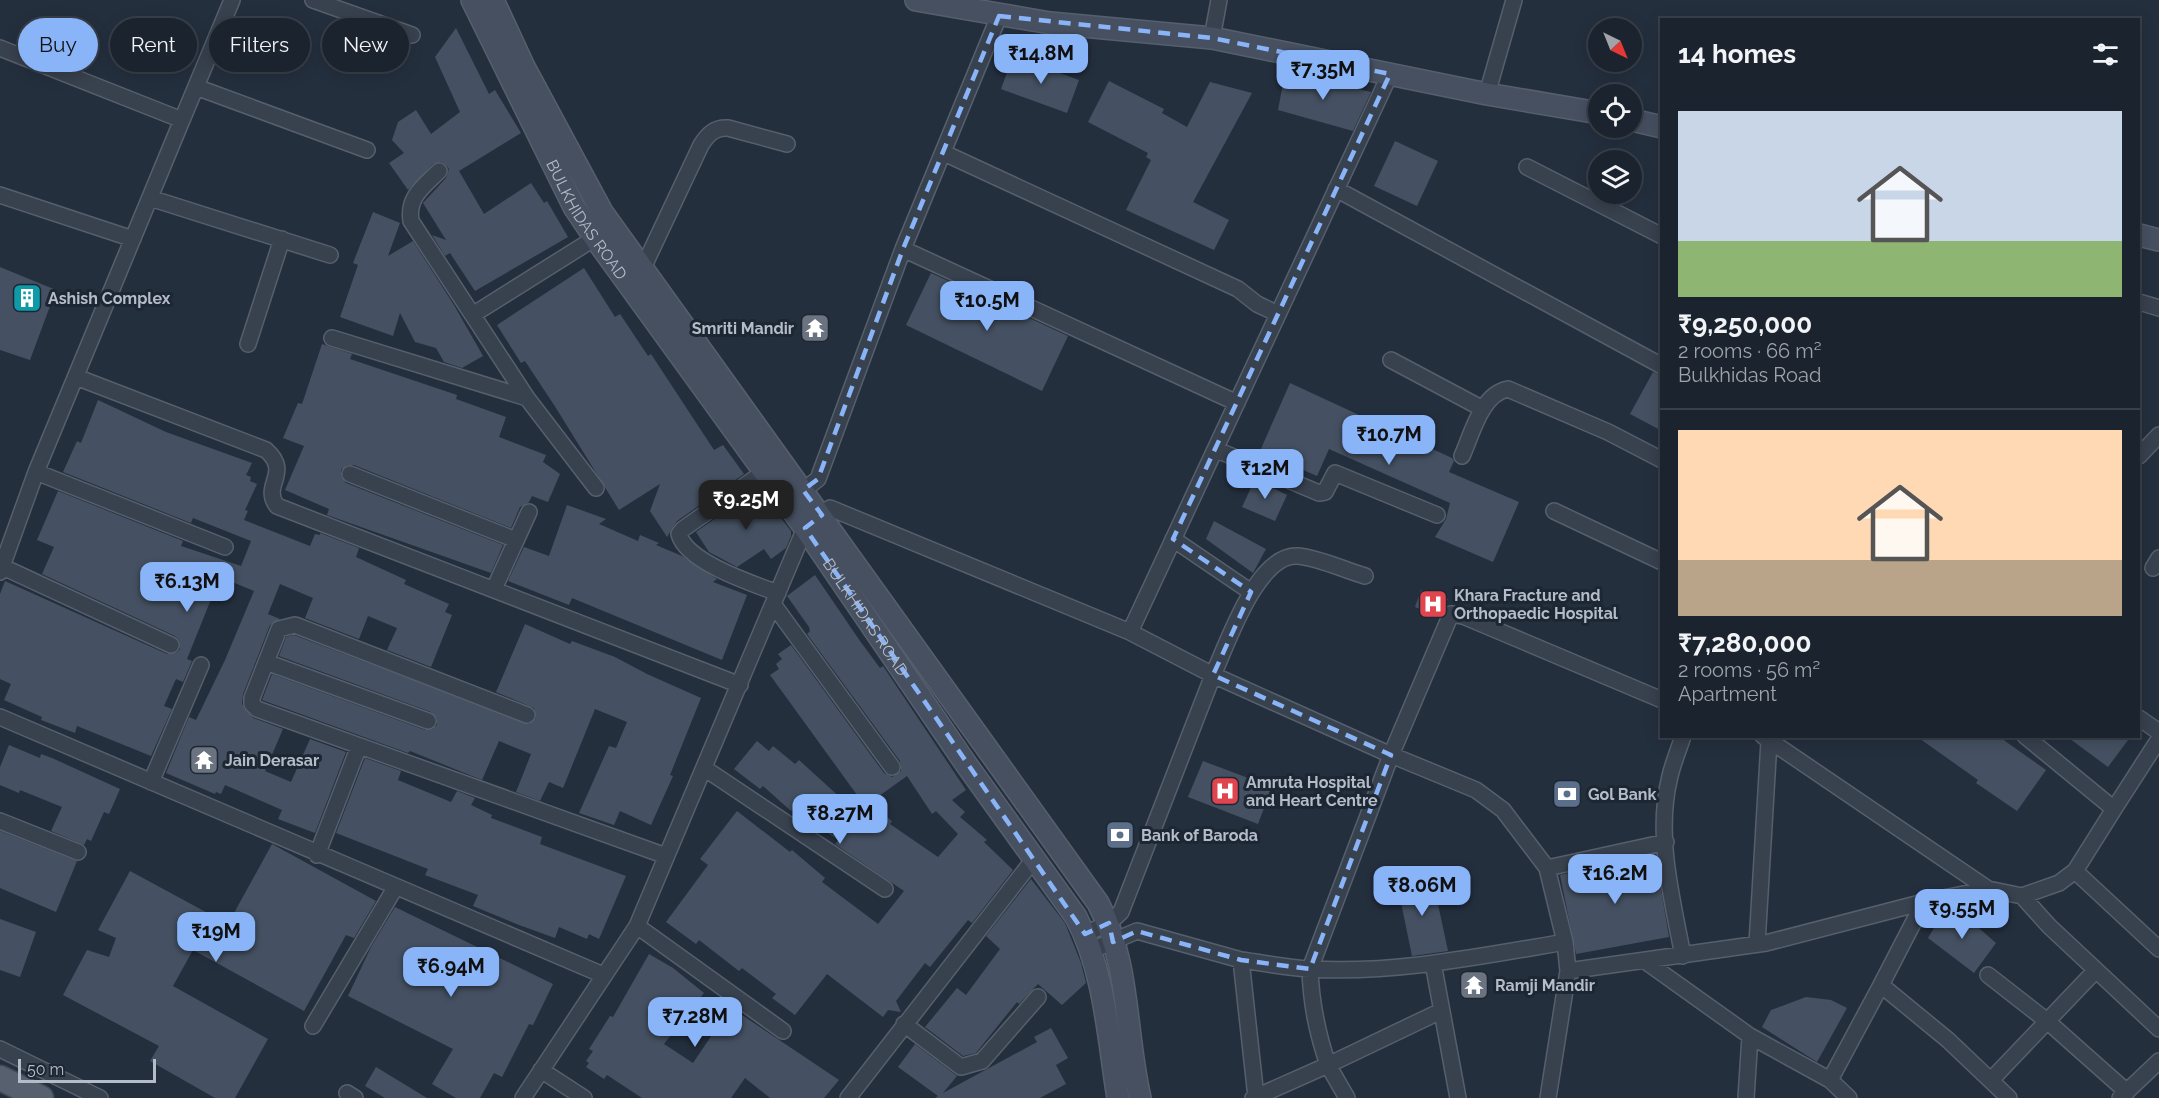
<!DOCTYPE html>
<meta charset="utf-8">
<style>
:root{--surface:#1b232e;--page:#242b36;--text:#f1f3f6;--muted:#a0a4aa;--line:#39404a;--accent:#8ab4f8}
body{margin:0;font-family:Raleway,sans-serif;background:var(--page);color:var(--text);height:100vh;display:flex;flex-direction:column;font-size:22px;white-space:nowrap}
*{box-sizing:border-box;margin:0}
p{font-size:20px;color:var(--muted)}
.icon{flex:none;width:33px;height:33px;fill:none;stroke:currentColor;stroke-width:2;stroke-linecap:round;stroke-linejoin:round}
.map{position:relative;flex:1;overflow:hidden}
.sheet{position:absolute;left:1660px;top:18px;width:480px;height:720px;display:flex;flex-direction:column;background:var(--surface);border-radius:0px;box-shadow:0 3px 15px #0003,0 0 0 2px var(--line)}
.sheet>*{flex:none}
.hud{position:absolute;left:18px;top:18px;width:570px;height:54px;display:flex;gap:12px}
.needle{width:39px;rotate:137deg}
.buttons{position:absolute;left:1588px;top:18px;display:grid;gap:12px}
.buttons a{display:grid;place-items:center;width:54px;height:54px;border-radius:50%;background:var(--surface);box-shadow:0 3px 15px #0003,0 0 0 2px var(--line);font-size:30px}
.scale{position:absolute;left:18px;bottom:15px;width:138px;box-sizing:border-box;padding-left:6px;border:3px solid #b4bcc9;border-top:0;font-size:16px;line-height:21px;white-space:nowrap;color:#b4bcc9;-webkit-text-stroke:4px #1d2633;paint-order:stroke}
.price{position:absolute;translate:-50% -51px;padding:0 14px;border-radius:12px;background:var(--accent);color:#111;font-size:20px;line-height:39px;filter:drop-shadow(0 2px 3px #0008)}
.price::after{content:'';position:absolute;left:50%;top:36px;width:18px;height:14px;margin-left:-9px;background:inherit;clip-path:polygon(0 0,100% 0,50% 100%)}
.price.on{background:#222;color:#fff}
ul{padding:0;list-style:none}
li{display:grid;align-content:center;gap:12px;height:318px;padding:0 18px}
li+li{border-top:2px solid var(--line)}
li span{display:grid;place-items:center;height:186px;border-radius:0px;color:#555}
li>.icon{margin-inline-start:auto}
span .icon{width:108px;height:108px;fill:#fffc;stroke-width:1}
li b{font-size:26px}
h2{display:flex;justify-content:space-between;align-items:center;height:72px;padding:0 18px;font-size:26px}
.chip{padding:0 21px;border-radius:27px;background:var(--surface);box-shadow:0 3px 15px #0003,0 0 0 2px var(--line);font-size:21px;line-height:54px}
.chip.on{background:var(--accent);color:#111}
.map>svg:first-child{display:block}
.building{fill:#455162}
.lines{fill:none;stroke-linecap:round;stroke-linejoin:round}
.street-casing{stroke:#565f6c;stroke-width:18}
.secondary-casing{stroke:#565f6c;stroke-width:24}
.primary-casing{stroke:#414a57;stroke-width:27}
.street{stroke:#38414e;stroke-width:15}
.secondary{stroke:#465061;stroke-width:21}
.primary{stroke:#56606e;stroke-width:24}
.marked{fill:none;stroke:#8ab4f8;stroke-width:4.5;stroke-dasharray:12 8;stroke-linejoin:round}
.labels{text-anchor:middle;stroke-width:6;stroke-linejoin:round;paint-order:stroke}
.street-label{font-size:16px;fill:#b4bcc9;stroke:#1d2633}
.poi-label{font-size:16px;font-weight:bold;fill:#b4bcc9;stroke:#1d2633;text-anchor:start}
</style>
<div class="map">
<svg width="2159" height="1098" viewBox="0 0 2159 1098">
<rect width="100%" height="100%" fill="#242f3e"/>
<path class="building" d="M456,28L489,94L495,90L521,133L459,171L484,214L531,183L544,203L547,201L568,237L475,291L450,253L445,256L432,235L446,240L423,203L446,178L449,169L446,165L441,162L433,164L408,190L389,163L404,153L392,140L398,122L416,110L431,134L460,112L435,57Z
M1024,60L1079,80L1067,113L1001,89L1009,67Z
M1285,73L1371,92L1353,131L1278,110Z
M1109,81L1164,109L1162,113L1187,127L1210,82L1252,93L1193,202L1229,220L1214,250L1126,210L1151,160L1146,157L1148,153L1088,122Z
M1395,141L1438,161L1417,206L1374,186Z
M373,212L400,223L388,256L413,241L454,305L483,356L462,368L444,362L436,348L415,342L400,313L393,336L340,317L358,265L353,263Z
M0,267L56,290L30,360L0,350Z
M584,268L615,317L620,314L648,356L651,354L714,450L723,445L744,474L677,521L667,537L650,511L660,484L619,510L556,408L525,361L521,363L497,325Z
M931,273L1068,336L1042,391L906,325Z
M322,344L352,354L350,359L457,395L456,399L506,417L499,437L546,455L543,462L560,474L548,502L532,496L529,502L520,507L511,528L354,465H348L341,470V476L346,483L503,545L491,573L327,515L329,509L285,490L304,446L283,438L298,403L302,404Z
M1653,372L1662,376V431L1630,414Z
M1290,383L1452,458L1454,461L1449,472L1519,502L1493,562L1435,537L1446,519L1450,503L1329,449L1317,476L1260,451Z
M98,400L166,432L252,463L246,475L251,477L250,481L257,484L245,510L248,511L244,520L310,546L315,534L320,535V533L359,548L356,557L406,580L404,584L449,604L445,612L452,615L431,667L387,650L397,628L368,616L359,639L305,618L313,598L280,584L268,614L280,619L270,625L243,694L242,704L253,718L283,729L265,771L291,782L310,739L346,752L315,833L278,819L282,810L225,785L221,794L216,792L215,794L166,773L189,717L196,720L225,660L254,591L220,577L187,659L192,661L183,682L176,679L164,706L172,709L151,756L77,726L75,733L41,720L42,717L4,700L11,684L0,679V594L5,581L167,654L176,653L180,649L179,640L175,636L42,574L54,547L37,540L58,491L183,541L181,546L241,566L251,541L193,518L191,523L63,472L77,441L81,443Z
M1255,479L1287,495L1275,521L1242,507Z
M757,489L776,515L778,514L791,531V536L786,548L771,559L764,549L737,567L709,552L696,532Z
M567,505L606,519L599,524L638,541L640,535L659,543L656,545L682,556L717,579L713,582L747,595L722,660L572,598L569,605L508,581L524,547L549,556Z
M1214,521L1266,549L1253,573L1206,539Z
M815,575L860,641L880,668L883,666L966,790L952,800L965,812L960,817L987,840L984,842L1013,870L972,923L968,920L930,967L925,963L896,1001L901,1012L888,1010L883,1017L827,974L795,1015L772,998L776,994L742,968L739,971L699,940L696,944L666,922L708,865L700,859L737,811L790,852L792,850L825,878L822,882L878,924L904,891L835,844L838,840L793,809L791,811L763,786L760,789L734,769L757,741L769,751L773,746L795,764L799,760L866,821L878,810L892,821L890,824L938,857L958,834L936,811L932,814L907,776L865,806L770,675L779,669L776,664L782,659L778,654L791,645L884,773L892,777L901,771L900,761L807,634L810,631L809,627L787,596Z
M1421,590L1448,599L1439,616L1415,607Z
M525,624L570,644L572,641L615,657L647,674L701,698L670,775L673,776L651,825L620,811L614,825L579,813L609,746L616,748L627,722L595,709L563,788L549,782L540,801L516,792L531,754L499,741L482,780L410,751L408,753L262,700L272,674L425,730H430L437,725V719L431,712L279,656L286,637L294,635L529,724L536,718L534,708L496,692Z
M1916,736H1998L2046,770L2017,811L1976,783L1978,780Z
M2066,736H2131L2108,767Z
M9,745L40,758L41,754L52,758L120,789L109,814L104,812L91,841L87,839L84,845L51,831L62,807L20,790L19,793L0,785V767Z
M365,758L401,771L398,780L451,802L457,791L475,798L471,805L492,815L491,818L542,837L540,844L626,876L599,939L589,934L587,939L559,927L555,938L519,925L473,906L478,895L425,875L428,869L336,833Z
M1203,761L1272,787L1258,824L1188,797Z
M0,831L77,861L56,912L0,888Z
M272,844L376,901L354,938L346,935L304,1011L193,950L173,986L268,1039L235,1098H215L150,1061L159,1046L63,995L87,950L109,957L116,938L98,930L130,871L228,924Z
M1655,854L1669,937L1576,954L1560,875Z
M1432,876L1448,951L1412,956L1397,883Z
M1031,879L1065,923L1081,963L1086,983L1062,1005L1038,984L1019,1004L1017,1002L976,1053L963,1056L925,1027L957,988L966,995L1000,949L986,936Z
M395,907L553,984L533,1025L529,1024L502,1077L494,1073L480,1098H456L432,1084L453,1049L348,996L371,947Z
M1964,915L1996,943L1974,973L1928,938L1941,916Z
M0,919L36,932L20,977L0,970Z
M649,954L673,968L704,993L664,1044L693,1063L718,1026L721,1029L725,1024L729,1027L735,1017L739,1019L742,1015L839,1080L824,1098H770L745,1078L731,1098H642L607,1075L604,1079L586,1067L589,1063L586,1061L593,1051L589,1049L610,1016L613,1017Z
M1806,997L1831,1000L1847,1008L1817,1062L1762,1027L1771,1010Z
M1051,1028L1068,1058L1056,1065L1066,1084L1040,1098H935L938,1096L898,1067L915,1044L957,1076L943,1093L1037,1042L1034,1037Z
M376,1067L427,1098H385L365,1086Z"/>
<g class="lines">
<g class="street-casing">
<path id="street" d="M313,0L412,35
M1212,38L1219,0
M0,48L182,120L232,0
M196,87L367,150
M1487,94L1514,0
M944,153L1238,289L1257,304L1278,314
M1527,167L1662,236
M439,171C424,186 407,197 411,221L527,398L596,488
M1336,189L1662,366
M0,195L133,239
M150,198L330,255
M903,249L1237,403
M643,268L701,145C708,134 715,127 728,128L787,144
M2139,302L2159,308
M474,314L595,238
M332,338L527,398
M248,344L282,239
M1391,360L1483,409
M76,377L266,450C292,473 261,485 277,506L740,685
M1217,450L1319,493L1325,492L1335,473L1437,515
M1462,456C1472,434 1481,394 1508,389L1608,432L1662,460
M2139,456L2159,435
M36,472L225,547
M764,472L683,529L679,534C686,562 753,584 778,593
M350,474L516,540
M796,496L818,479L903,249L999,16
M1554,511L1662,562
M1173,539L1251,592
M3,567L171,645
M2153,568L2159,558
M0,572L36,472L182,120
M1365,576C1344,570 1320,558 1298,556C1257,553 1227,645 1213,675L1391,755L1310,969C1311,1004 1317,1032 1328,1065L1441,1011
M494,589L529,512
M773,604L892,767
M266,662L428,721
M527,715L295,625L279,629L252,698V704L257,709L666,856
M0,717L603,975
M2139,718L2159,732
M1763,736L1988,889
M2025,736L2114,809L2075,871
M704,768L885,889
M151,782L201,665
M2114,809L2159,739
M0,821L78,852
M317,855L359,746
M1547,868L1666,842
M2022,896L2049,926L2159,1029
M1924,902L1881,985L1948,1040L2009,1098
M637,926L783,1031
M1085,934L1109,923L1121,912L1213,675L1130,632
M1565,942L1547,868L1503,810L1476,790L1391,755L1451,614L1463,616L1662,700
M1757,944L1769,741
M1090,951L1137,931L1241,960L1256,1097L1253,1098
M1683,956C1672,898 1655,835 1670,776C1673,763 1679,749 1683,736
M1241,960C1264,963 1287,968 1310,969C1394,974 1482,956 1565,942L1568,971L1548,1098
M1645,961L1750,1036L1830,1080
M1433,963L1458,1098
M1568,971L1766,943L1924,902L1988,889L2022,896L2059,883L2075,871L2159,949
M1988,975L2047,1021L2127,1092
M904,1024L961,1067L982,1061L1038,997
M313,1026L395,888
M0,1049L100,1098
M541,1070L584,1098
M1992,1079L2096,970
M347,1093L355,1098
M1256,1097L1328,1065L1347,1098
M523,1098L637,926L805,528L830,508L1130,632L1390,74
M848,1098L1034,859
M1746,1098L1750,1036
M1849,1098L1830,1080L1881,985
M2120,1098L2159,1061"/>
</g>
<g class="secondary-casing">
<g id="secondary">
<path id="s1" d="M472,0L574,207L595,238L805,528L966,764L1076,917C1105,972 1108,1037 1118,1098"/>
<path d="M493,0L524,67L602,212L1098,903C1130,962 1125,1034 1140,1098"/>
<path d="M916,0L1050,23L1212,38L1487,94L1599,113"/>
<path d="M1632,120L1662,127"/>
<path d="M2139,235L2159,240"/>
</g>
</g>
<g class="primary-casing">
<path id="primary" d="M0,1078L41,1098"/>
</g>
<use href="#street" class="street"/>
<use href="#secondary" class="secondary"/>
<use href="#primary" class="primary"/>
</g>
<path class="marked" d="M999,16L1212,38L1390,74L1173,539L1251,592L1213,675L1391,755L1310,969L1241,960L1137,931L1113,942L1109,923L1085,934L805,528L822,515L803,490L818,479L903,249Z"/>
<defs>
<g id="building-square" transform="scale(1.5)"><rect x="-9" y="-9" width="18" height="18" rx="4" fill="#0f9aa8" stroke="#1d2633"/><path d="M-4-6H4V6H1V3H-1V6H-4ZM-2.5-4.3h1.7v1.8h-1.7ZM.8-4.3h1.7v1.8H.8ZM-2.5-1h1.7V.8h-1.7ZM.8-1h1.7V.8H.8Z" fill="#fff"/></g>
<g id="temple-square" transform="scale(1.5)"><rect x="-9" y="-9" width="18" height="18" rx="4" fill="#6b7280" stroke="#1d2633"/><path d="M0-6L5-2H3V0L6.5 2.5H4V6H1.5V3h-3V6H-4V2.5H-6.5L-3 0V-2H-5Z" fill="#fff"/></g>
<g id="hospital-square" transform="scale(1.5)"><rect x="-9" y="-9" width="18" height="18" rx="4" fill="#e0444e" stroke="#1d2633"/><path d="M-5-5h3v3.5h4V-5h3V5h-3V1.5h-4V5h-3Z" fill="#fff"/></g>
<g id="bank-square" transform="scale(1.5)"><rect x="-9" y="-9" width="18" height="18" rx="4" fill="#5c6f8a" stroke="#1d2633"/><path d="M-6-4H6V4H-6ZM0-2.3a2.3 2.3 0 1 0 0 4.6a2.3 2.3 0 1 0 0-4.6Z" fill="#fff"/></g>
</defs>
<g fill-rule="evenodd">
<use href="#building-square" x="27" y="298"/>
<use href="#temple-square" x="815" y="328"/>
<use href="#hospital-square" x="1433" y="604"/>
<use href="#temple-square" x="204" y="760"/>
<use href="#hospital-square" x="1225" y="791"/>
<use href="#bank-square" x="1567" y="794"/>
<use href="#bank-square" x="1120" y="835"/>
<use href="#temple-square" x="1474" y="985"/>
</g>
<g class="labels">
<g class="street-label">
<text dy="6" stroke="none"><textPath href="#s1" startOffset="248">BULKHIDAS ROAD</textPath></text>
<text dy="6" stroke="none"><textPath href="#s1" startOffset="734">BULKHIDAS ROAD</textPath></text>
</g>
<g class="poi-label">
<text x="48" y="304">Ashish Complex</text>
<text x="794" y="334" text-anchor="end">Smriti Mandir</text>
<text x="1454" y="601">Khara Fracture and<tspan x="1454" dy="18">Orthopaedic Hospital</tspan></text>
<text x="225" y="766">Jain Derasar</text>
<text x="1246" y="788">Amruta Hospital<tspan x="1246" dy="18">and Heart Centre</tspan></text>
<text x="1588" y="800">Gol Bank</text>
<text x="1141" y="841">Bank of Baroda</text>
<text x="1495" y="991">Ramji Mandir</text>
</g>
</g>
</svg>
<div class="buttons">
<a><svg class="needle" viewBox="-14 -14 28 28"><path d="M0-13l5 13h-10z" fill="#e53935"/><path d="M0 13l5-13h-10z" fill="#a0a4aa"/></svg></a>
<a><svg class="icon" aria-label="locate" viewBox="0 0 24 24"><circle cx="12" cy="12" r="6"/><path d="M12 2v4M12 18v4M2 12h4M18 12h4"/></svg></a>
<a><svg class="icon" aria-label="layers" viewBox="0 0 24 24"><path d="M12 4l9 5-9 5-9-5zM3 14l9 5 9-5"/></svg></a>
</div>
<div class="scale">50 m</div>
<b class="price" style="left:1041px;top:85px">₹14.8M</b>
<b class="price" style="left:1323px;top:101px">₹7.35M</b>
<b class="price" style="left:987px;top:332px">₹10.5M</b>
<b class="price" style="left:1389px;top:466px">₹10.7M</b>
<b class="price" style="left:1265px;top:500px">₹12M</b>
<b class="price on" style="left:746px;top:531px">₹9.25M</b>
<b class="price" style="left:187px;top:613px">₹6.13M</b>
<b class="price" style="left:840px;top:845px">₹8.27M</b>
<b class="price" style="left:1615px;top:905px">₹16.2M</b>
<b class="price" style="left:1422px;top:917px">₹8.06M</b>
<b class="price" style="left:1962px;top:940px">₹9.55M</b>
<b class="price" style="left:216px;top:963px">₹19M</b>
<b class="price" style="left:451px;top:998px">₹6.94M</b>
<b class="price" style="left:695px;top:1048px">₹7.28M</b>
<div class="hud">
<a class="chip on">Buy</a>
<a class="chip">Rent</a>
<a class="chip">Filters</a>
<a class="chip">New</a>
</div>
<section class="sheet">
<h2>14 homes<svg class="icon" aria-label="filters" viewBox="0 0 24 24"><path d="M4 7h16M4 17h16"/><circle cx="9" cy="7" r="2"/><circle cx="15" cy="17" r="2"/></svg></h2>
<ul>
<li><span style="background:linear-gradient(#c9d6e8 70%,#8fb573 0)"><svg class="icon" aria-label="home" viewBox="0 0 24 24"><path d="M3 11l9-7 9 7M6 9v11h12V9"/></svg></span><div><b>₹9,250,000</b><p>2 rooms · 66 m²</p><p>Bulkhidas Road</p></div></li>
<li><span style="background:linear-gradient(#ffd9b3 70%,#b9a48a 0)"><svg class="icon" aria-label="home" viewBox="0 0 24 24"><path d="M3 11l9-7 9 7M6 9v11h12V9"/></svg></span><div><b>₹7,280,000</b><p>2 rooms · 56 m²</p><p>Apartment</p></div></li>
</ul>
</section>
</div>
